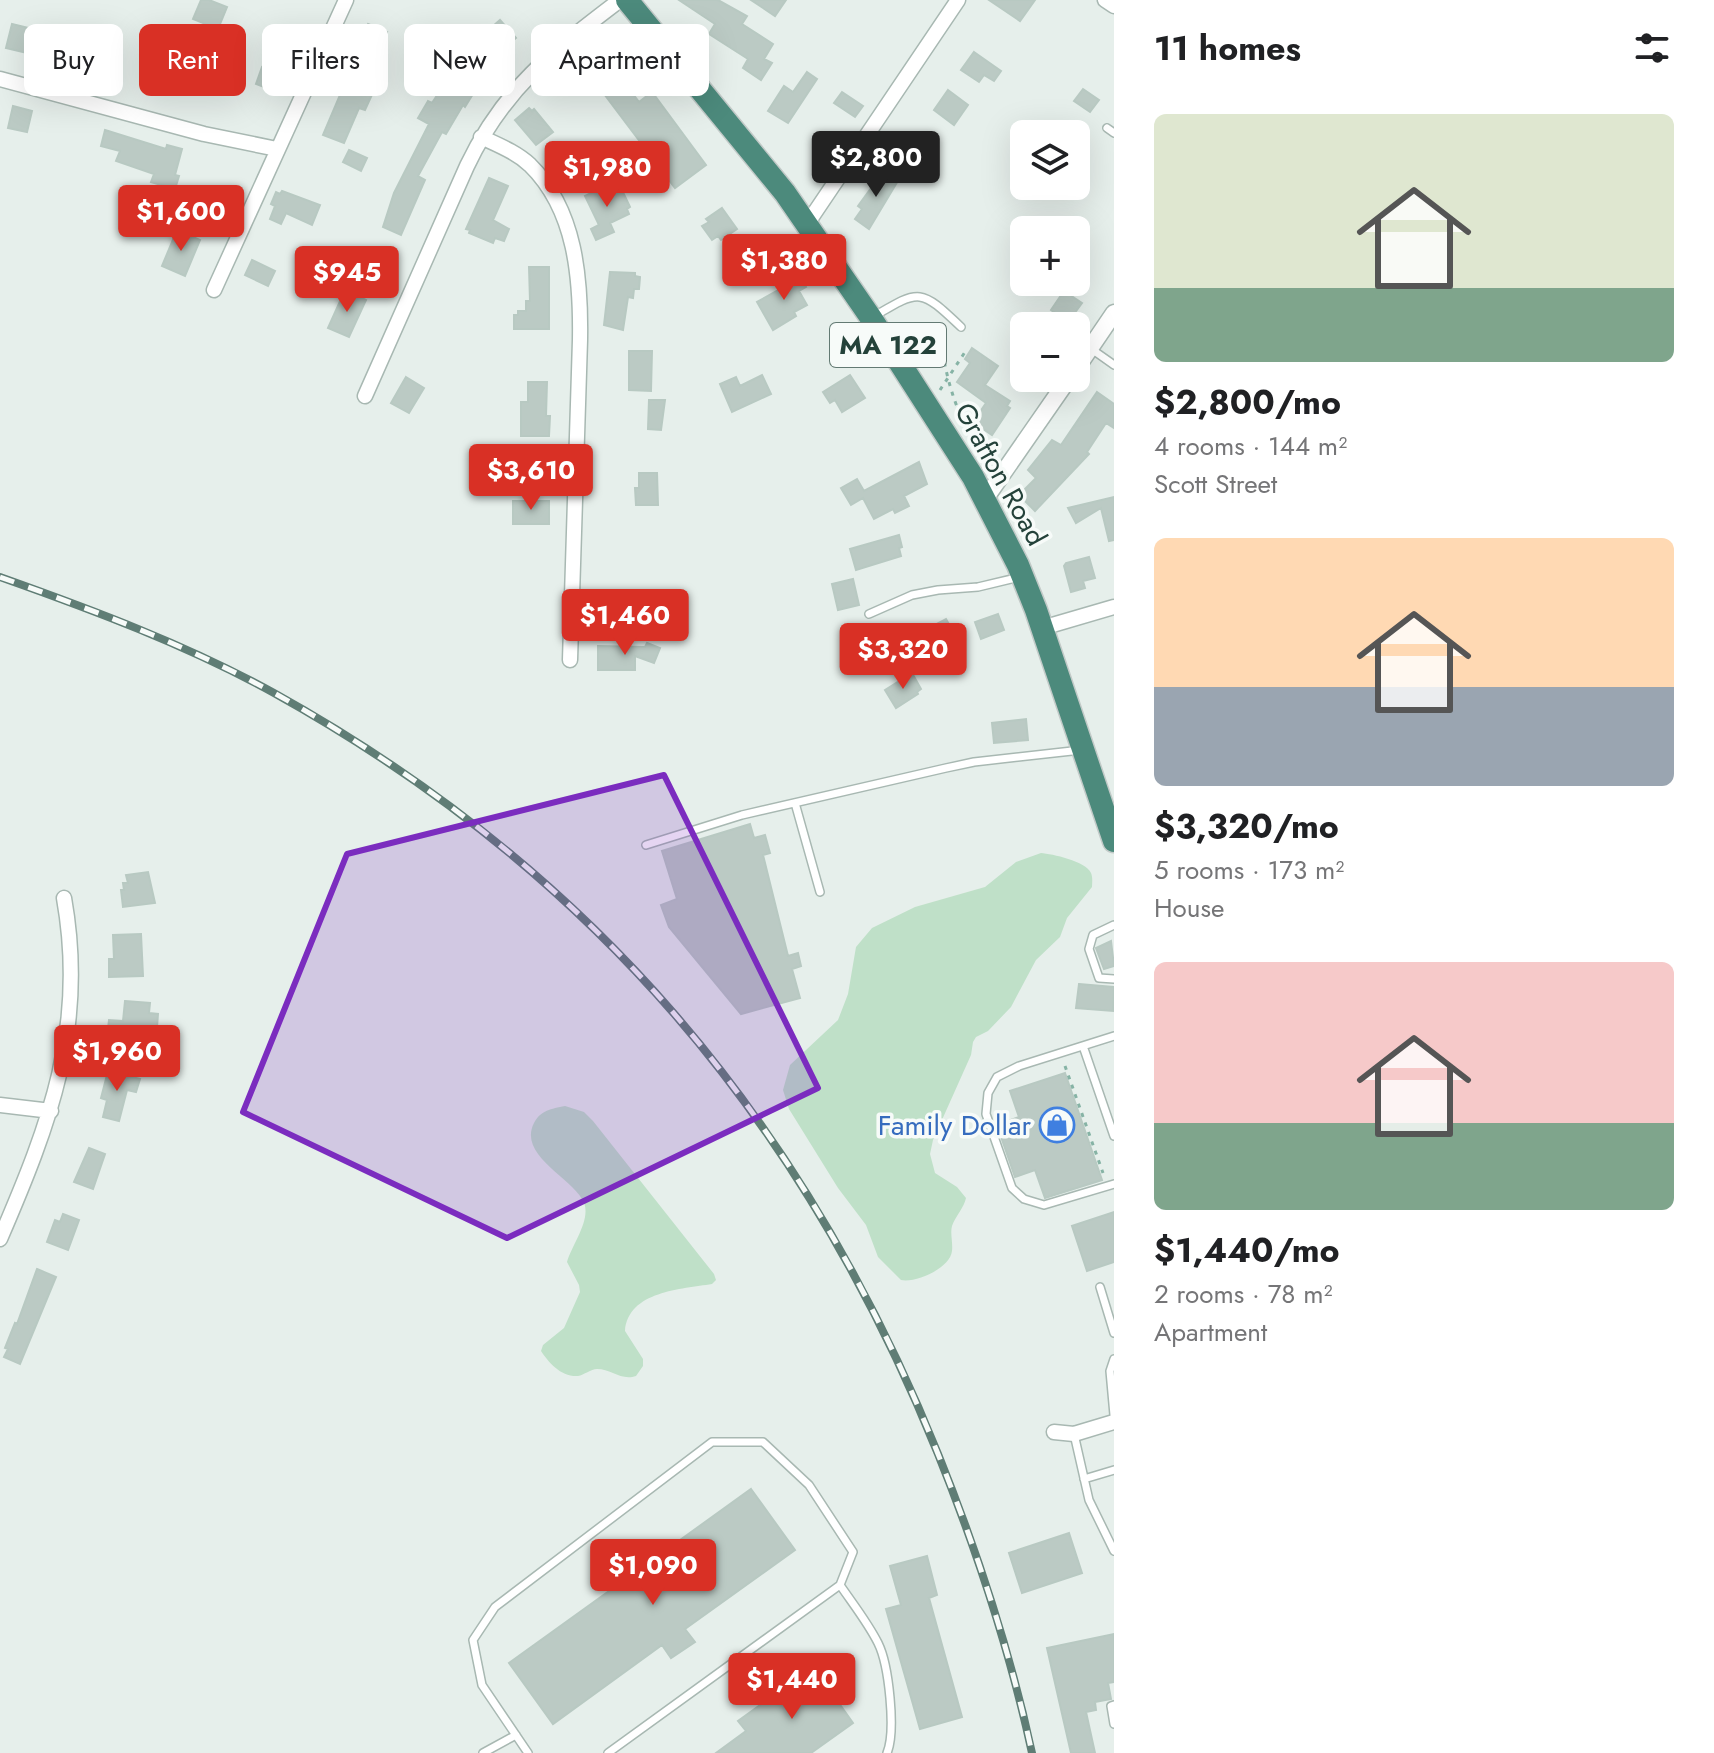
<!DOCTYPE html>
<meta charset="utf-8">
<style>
:root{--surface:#fff;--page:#f2f2f2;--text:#202124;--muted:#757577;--accent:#d93025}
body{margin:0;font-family:Jost,sans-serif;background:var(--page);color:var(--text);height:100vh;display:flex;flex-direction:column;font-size:30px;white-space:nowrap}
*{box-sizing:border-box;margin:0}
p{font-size:26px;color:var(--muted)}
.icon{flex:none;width:44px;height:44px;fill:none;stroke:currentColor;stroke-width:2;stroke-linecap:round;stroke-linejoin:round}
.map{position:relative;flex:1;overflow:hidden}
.panel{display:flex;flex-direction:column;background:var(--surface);width:600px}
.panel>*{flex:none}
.hud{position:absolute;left:24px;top:24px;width:760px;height:72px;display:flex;gap:16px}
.buttons{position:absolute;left:1010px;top:120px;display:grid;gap:16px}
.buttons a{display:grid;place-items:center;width:80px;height:80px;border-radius:12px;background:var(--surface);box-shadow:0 8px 32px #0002;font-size:40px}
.price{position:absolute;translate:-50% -68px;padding:0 18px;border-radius:8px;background:var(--accent);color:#fff;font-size:26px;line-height:52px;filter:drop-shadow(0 2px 4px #0008)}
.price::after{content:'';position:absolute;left:50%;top:48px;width:24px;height:18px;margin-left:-12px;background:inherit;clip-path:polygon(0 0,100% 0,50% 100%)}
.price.selected{background:#222;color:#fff}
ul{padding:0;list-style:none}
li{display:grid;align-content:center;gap:16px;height:424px;padding:0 40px}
li span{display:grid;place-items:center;height:248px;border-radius:12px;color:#555}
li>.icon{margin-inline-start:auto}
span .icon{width:144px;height:144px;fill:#fffc;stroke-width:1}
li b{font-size:34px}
h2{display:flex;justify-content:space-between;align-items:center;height:96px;padding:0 40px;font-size:34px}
.tag{padding:0 28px;border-radius:12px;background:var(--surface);box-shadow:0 8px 32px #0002;font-size:28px;line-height:72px}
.tag.selected{background:var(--accent);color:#fff}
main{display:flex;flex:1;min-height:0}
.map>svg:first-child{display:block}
.green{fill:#bfe0c8}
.building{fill:#bbcac4;stroke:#b8c9c2;stroke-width:2}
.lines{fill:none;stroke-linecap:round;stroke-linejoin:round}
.service-casing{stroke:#a8b8b2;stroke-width:10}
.minor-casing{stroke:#a8b8b2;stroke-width:17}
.tertiary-casing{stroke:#a8b8b2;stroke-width:19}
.trunk-casing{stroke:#c2cac8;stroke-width:25}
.path{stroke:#86b3a5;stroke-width:3;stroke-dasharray:4 6;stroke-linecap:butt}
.service{stroke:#fff;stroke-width:7}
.minor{stroke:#fff;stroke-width:14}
.tertiary{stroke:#fff;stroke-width:16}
.trunk{stroke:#4c8a7c;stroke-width:22}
.rail-casing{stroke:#5f7d75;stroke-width:8}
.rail{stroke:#f7fbf9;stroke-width:5;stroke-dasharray:15;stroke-linecap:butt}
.marked{fill:#7b2cbf;fill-opacity:0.2;stroke:#7b2cbf;stroke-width:6;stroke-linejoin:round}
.labels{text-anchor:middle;stroke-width:7;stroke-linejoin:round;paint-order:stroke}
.shield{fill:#f7fbf9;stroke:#637a73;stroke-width:2}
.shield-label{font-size:26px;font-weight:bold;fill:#24423a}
.street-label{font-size:28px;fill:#24423a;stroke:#f7fbf9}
.shop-label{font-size:28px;fill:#366cbe;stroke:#f7fbf9;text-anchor:end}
</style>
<main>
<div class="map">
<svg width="1114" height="1753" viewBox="0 0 1114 1753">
<rect width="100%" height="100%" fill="#e6efeb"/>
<path class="green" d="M1041,853C1052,854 1086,861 1091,873C1093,878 1092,883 1092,887L1067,918L1060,937L1036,960L1011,1007L988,1031L976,1037L973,1042L971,1055L933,1140L930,1154L935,1173L957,1187L966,1198C964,1208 956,1215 952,1226C950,1233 953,1243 952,1251C950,1268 917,1283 901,1280L878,1257L866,1225L838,1188L789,1109L783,1090L790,1065L838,1020L848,994L856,947L872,928L915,907L985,887L1016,862Z
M565,1106L584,1112L593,1121L714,1274L716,1280L712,1284C682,1289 628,1291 625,1331L643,1359V1366L636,1376C621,1381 611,1369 597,1369C591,1369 584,1375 578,1376C561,1377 549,1363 541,1351L543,1345L564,1328L580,1292L579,1285L567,1262C572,1245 591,1220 584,1203C575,1179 517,1156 534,1123C541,1110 551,1109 565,1106Z"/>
<path class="building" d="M201,0H209L227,7L218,29L193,19Z
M679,0H718L747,16L742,24L773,44L764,59L772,63L761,80L743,68L748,59L709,34L715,24Z
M751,0H786L775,16Z
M989,0H1035L1020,21Z
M500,20L516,38L492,59L476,41Z
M12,24L49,33L44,57L6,48Z
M368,24L387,32L376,58L357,49Z
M458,33L472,47L457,61L444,47Z
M599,48L639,102L652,92L706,165L675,188L580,62Z
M974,52L1001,71L994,81L984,75L979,82L961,70Z
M171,61L202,71L195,93L164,80Z
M262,67L283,74L277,92L256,84Z
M454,69L466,76L463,81L476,89L465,107L463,105L446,134L442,132L418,176L425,180L401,235L383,227L394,193L429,124L418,118L428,101L432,103Z
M807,72L817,79L788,123L768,111L784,86L793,92Z
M348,76L375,88L365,110L359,108L344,143L323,135Z
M1083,89L1099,100L1090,112L1074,101Z
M948,90L968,105L954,125L934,110Z
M842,92L863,106L855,117L834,103Z
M13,106L32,111L27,132L8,128Z
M529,108L532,111L534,109L553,132L536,145L515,120Z
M105,130L166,149L167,145L182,149L175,175L179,176L175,189L151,182L154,174L116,161L120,151L101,146Z
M349,150L367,158L361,171L343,162Z
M575,152L588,166L574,180L560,166Z
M885,169L899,179L869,229L855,219L862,209L858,206Z
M489,178L508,186L493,220L509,229L504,241L495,238L493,243L469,233L470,230L466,229Z
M614,182L618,192L622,190L630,207L627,209L629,214L610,223L614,232L596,240L591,229L599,225L585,196Z
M282,191L320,205L312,225L286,213L281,224L270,219L275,206L271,204L276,192L280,194Z
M169,198L182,201L177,217L164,213Z
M722,208L737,229L721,240L718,236L712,240L702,226L709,222L706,219Z
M177,230L200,240L185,276L162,266Z
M252,260L275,271L268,286L245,275Z
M529,267H549V329H514V315H518V311H526V301H530Z
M610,272L635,273V276L640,277L639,289H634L633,298L628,297L623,330L604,325Z
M797,273L806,287L799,291L807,305L794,312L796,316L773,330L757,302L780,289L777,285Z
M345,290L366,300L349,337L328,328Z
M1064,291L1082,303L1068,322L1051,310Z
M972,348L998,366L985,385L1010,401L1007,406L1010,408L992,435L973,422L986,403L957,382L970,363L965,359Z
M629,351H652L651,391L629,390Z
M762,375L771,394L732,412L720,384L736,377L740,386Z
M850,375L865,398L842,412L835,400L830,403L823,392Z
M406,377L424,388L409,413L391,403Z
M528,382H547L546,416H550L549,436H521V402H528Z
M1097,392L1114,404V428L1106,423L1087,452L1089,454L1035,511L1019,495L1036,478L1028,470L1052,440L1061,445Z
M649,400H665L661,430L648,429Z
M919,462L927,484L904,496L909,506L895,513L893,509L874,519L863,498L851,505L841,488L857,479L864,491Z
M639,473H657L658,505H636L635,488H639Z
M1114,497V540L1109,541L1101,508L1076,523L1068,508Z
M513,501H549V524H513Z
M899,535L902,547L899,548L901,556L856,570L850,549Z
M1089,557L1095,578L1083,581L1085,588L1071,592L1064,566L1066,563Z
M853,579L859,605L838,610L832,584Z
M998,614L1004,630L981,639L975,622Z
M946,619L954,633L939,641L931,627Z
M647,643L660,648L654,663L635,656V670H598V646L645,647Z
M912,673L921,689L917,692L918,694L896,708L885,690Z
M1026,719L1028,740L994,743L992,723Z
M750,824L754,838L765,835L770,853L763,855L788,956L798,953L801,966L792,969L800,998L741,1014L669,927L661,905L677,899L662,851Z
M148,872L155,903L123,907L121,890H124L123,883H128L126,875Z
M141,934L143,976L109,977V959H114L113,935Z
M1111,941L1114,966L1104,969L1096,948Z
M1079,984L1114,987L1113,1011L1076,1008Z
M125,1001L150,1003L149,1013L158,1014L157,1027L148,1026L147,1040L107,1037L109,1020L123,1021Z
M108,1071L140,1079L136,1092L127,1090L119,1121L103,1117L107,1100L101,1098Z
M1065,1073L1102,1180L1045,1198L1035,1170L1015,1177L997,1125L1019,1117L1010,1091Z
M89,1148L105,1154L93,1189L74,1182Z
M1114,1212V1262L1087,1271L1072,1226Z
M63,1214L79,1220L68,1250L47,1242L55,1220L60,1222Z
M37,1269L56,1277L20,1364L4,1357L8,1349L5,1348L15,1323L17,1324Z
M751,1489L795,1550L685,1629L695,1642L671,1658L662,1645L553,1724L509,1663Z
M1069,1533L1082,1573L1022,1593L1009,1553Z
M927,1556L937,1595L929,1598L962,1717L920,1729L886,1609L901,1605L890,1566Z
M1114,1634V1682L1108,1683L1111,1699L1095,1702L1096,1710L1086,1712L1095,1753H1071L1047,1648Z
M800,1676L808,1687L821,1678L853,1723L811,1753H716L746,1731L738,1721Z"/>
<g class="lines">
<g class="service-casing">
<path id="service" d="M1107,128L1114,133
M873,317C920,289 920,288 961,327
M1090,348L1114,365
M869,614L912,595L938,590L978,587L1020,577
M795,803L820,892
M646,845L742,815L946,768L974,762L1081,750
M1114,925L1093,935L1089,949L1099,978L1114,979
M1114,1036L1019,1066L997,1077L988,1093L986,1114L1012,1188L1024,1199L1044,1205L1114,1184
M1083,1046L1114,1136
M1100,1287L1114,1333
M1114,1359L1110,1371L1114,1415
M1074,1434L1089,1500L1114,1551
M1084,1479L1114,1470
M840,1585C853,1604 868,1623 878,1643C889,1665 896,1731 887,1753
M1114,1705L1111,1706L1114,1724
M483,1753L516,1735
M528,1753L482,1685L473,1640L495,1607L712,1442H763L809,1485L853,1552L840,1585L608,1753"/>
</g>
<g class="minor-casing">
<path id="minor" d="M1105,0L1114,6
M0,79L204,134L277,149
M481,137C498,145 516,152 530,165C576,210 581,279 580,340L570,660
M807,224L958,0
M214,290L346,0
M365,396L467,166C504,88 553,51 620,0
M1042,628L1114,607
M0,1105L51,1111
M0,1239C50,1123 87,1027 64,898
M1054,1432L1074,1434L1114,1422"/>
</g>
<g class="tertiary-casing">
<path id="tertiary" d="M1076,369L1114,313
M985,499L1069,378"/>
</g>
<g class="trunk-casing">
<path id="trunk" d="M627,0L785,193L871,318L973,477L1018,565L1036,610L1114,841"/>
</g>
<path class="path" d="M941,343C944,365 954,411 969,428C978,437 989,444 1000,451
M940,390L965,352
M1065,1066L1103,1173"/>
<use href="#service" class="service"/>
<use href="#minor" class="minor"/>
<use href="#tertiary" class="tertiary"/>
<use href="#trunk" class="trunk"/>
<g class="rail-casing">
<path id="rail" d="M0,577C93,610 187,645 274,693C591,869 803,1119 938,1454C977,1551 1010,1651 1032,1753"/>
</g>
<use href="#rail" class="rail"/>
</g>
<path class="marked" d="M664,775L818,1088L507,1238L243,1112L347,854Z"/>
<defs>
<g id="shop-ring" transform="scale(1.8)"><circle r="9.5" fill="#f7fbf9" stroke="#3f7fe0" stroke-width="1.5"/><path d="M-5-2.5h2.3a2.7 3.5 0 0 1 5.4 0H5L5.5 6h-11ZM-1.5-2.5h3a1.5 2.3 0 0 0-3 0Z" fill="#3f7fe0"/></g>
</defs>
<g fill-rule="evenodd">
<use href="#shop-ring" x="1057" y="1125"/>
</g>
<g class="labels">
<rect class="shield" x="830" y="323" width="116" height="44" rx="6"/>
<g class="shield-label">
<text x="888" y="354">MA 122</text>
</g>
<g class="street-label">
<text transform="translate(1001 474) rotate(61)" y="10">Grafton Road</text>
</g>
<g class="shop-label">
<text x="1031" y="1135">Family Dollar</text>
</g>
</g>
</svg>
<div class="buttons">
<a><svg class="icon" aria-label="layers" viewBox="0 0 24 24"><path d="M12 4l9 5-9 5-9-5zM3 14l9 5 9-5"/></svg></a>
<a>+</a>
<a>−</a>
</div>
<b class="price selected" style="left:876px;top:199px">$2,800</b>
<b class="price" style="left:607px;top:209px">$1,980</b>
<b class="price" style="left:181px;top:253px">$1,600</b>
<b class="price" style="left:784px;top:302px">$1,380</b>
<b class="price" style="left:347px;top:314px">$945</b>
<b class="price" style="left:531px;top:512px">$3,610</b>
<b class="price" style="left:625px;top:657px">$1,460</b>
<b class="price" style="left:903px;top:691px">$3,320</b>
<b class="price" style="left:117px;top:1093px">$1,960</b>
<b class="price" style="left:653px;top:1607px">$1,090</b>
<b class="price" style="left:792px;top:1721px">$1,440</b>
<div class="hud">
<a class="tag">Buy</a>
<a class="tag selected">Rent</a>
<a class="tag">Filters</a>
<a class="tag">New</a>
<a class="tag">Apartment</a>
</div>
</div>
<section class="panel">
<h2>11 homes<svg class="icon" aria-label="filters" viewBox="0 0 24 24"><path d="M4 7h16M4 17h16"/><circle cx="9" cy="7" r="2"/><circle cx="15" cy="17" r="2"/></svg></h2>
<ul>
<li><span style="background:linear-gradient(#dfe7d0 70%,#7fa58c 0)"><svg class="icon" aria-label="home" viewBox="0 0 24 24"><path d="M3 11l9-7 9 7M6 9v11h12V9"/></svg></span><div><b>$2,800/mo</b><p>4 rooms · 144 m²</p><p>Scott Street</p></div></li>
<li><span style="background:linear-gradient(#ffd9b3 60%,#9aa5b1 0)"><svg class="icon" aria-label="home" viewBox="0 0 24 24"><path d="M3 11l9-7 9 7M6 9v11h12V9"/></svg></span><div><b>$3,320/mo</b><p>5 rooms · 173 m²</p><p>House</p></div></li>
<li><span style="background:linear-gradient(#f6c9c9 65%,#7fa58c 0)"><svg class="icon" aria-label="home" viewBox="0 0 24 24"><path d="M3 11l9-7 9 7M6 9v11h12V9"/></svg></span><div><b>$1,440/mo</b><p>2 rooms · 78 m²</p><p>Apartment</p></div></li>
</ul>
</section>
</main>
